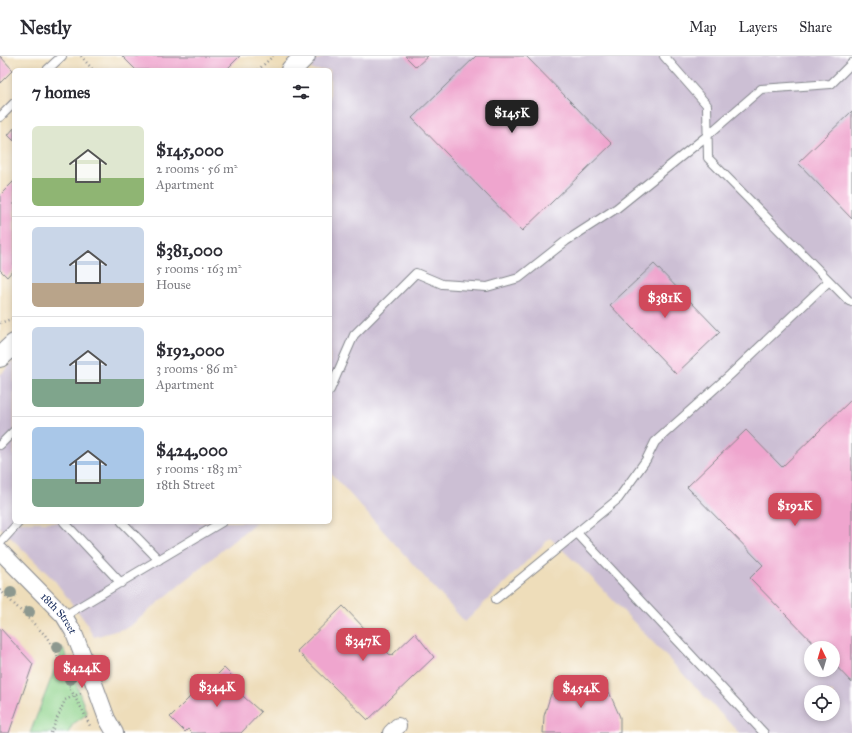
<!DOCTYPE html>
<meta charset="utf-8">
<style>
:root{--surface:#fff;--page:#f7f7f7;--text:#2b2b33;--muted:#7c7c81;--line:#e1e1e2;--accent:#d1495b}
body{margin:0;font-family:"IM FELL Great Primer",serif;background:var(--page);color:var(--text);height:100vh;display:flex;flex-direction:column;font-size:15px;white-space:nowrap}
*{box-sizing:border-box;margin:0}
p{font-size:13px;color:var(--muted)}
.icon{flex:none;width:22px;height:22px;fill:none;stroke:currentColor;stroke-width:2;stroke-linecap:round;stroke-linejoin:round}
.map{position:relative;flex:1;overflow:hidden}
.details{position:absolute;left:12px;top:12px;width:320px;height:456px;display:flex;flex-direction:column;background:var(--surface);border-radius:6px;box-shadow:0 2px 6px #0003}
.details>*{flex:none}
.needle{width:26px;rotate:355deg}
.buttons{position:absolute;left:804px;top:585px;display:grid;gap:8px}
.buttons a{display:grid;place-items:center;width:36px;height:36px;border-radius:50%;background:var(--surface);box-shadow:0 2px 6px #0003;font-size:20px}
.price{position:absolute;translate:-50% -34px;padding:0 9px;border-radius:8px;background:var(--accent);color:#fff;font-size:13px;line-height:26px;filter:drop-shadow(0 1px 2px #0008)}
.price::after{content:'';position:absolute;left:50%;top:24px;width:12px;height:9px;margin-left:-6px;background:inherit;clip-path:polygon(0 0,100% 0,50% 100%)}
.price.on{background:#222;color:#fff}
ul{padding:0;list-style:none}
li{display:flex;align-items:center;gap:12px;height:100px;padding:0 20px}
li+li{border-top:1px solid var(--line)}
li span{display:grid;place-items:center;flex:none;width:112px;height:80px;border-radius:6px;color:#555}
li>.icon{margin-inline-start:auto}
span .icon{width:48px;height:48px;fill:#fffc;stroke-width:1}
li b{font-size:17px}
h2{display:flex;justify-content:space-between;align-items:center;height:48px;padding:0 20px;font-size:17px}
header{display:flex;align-items:center;gap:24px;box-sizing:border-box;height:56px;padding:0 20px;background:var(--surface);border-bottom:1px solid var(--line)}
header strong{font-size:19px}
nav{display:flex;gap:22px;margin-inline-start:auto;font-size:14px}
.map>svg:first-child{display:block}
.industrial{fill:#ccbfd4;fill-rule:evenodd}
.green{fill:#8fd38b;stroke:#558174}
.building{fill:#efa5ce}
.lines{fill:none;stroke-linecap:round;stroke-linejoin:round}
.service-casing{stroke:#84868c;stroke-width:10}
.minor-casing{stroke:#84868c;stroke-width:18}
.tertiary-casing{stroke:#84868c;stroke-width:22}
.path{stroke:#84868c;stroke-width:2.5;stroke-dasharray:1 3;stroke-linecap:butt}
.service{stroke:#fff;stroke-width:8}
.minor{stroke:#fff;stroke-width:16}
.tertiary{stroke:#fff;stroke-width:20}
.tree{fill:#8d988f}
.labels{text-anchor:middle;stroke-width:3.5;stroke-linejoin:round;paint-order:stroke}
.street-label{font-size:11px;fill:#1b2f5e;stroke:#fff}
</style>
<header>
<strong>Nestly</strong>
<nav><a>Map</a><a>Layers</a><a>Share</a></nav>
</header>
<div class="map">
<svg width="852" height="677" viewBox="0 0 852 677">
<rect width="100%" height="100%" fill="#fff"/>
<filter id="ink" filterUnits="userSpaceOnUse"><feTurbulence type="fractalNoise" baseFrequency=".025" numOctaves="2"/><feDisplacementMap in="SourceGraphic" scale="8" xChannelSelector="R" yChannelSelector="G"/><feConvolveMatrix kernelMatrix="1 2 1 2 8 2 1 2 1" color-interpolation-filters="sRGB"/></filter>
<filter id="wash" filterUnits="userSpaceOnUse"><feTurbulence type="fractalNoise" baseFrequency=".012" numOctaves="4" result="noise"/><feDisplacementMap in="SourceGraphic" scale="16" xChannelSelector="R" yChannelSelector="G"/><feGaussianBlur stdDeviation="0.9" result="paint"/><feColorMatrix in="noise" values="0 0 0 0 0 0 0 0 0 0 0 0 0 0 0 0 0 1.4 0 .05"/><feComposite in="paint" operator="in"/></filter>
<g filter="url(#wash)">
<rect width="100%" height="100%" fill="#eeddba"/>
<path class="industrial" d="M325,0H852V677H739L589,519L550,482L465,566L330,416V14H311L314,4L323,2ZM811,592H833V614H811ZM811,636H833V658H811Z
M14,305V466H256L129,571L94,581L85,565L55,525L0,471V319Z"/>
<path class="green" d="M63,592L87,658L73,668L68,677H30Z"/>
<g id="blocks">
<path class="building" d="M0,0L13,14L0,27Z
M122,0H240L226,14H136Z
M405,0H428L416,11Z
M476,0H526L612,88L522,175L412,62Z
M852,55V163L798,107Z
M14,72V85L8,79Z
M14,125V213L7,221L0,214V139Z
M654,208L720,276L676,318L610,249Z
M852,343V627L833,607V592H818L750,522L763,509L687,431L746,374L782,411Z
M343,550L391,600L415,577L434,601L368,664L297,595Z
M0,572L33,608L9,677H0Z
M224,612L241,629L236,634L261,656L241,677H192L188,673L185,676L170,661L197,634L199,637Z
M574,622H591L609,636L620,661V677H543L544,660L551,638Z"/>
</g>
</g>
<g filter="url(#ink)">
<use href="#blocks" fill-opacity="0" stroke="#84868c" stroke-width="1"/>
<g class="lines">
<g class="service-casing">
<path id="service" d="M664,0L707,49L708,102L849,245L852,246
M47,14L62,0
M0,61L14,47
M330,334L354,279L416,217L442,228L487,231L519,222L566,185L617,152L708,79L761,33L831,28L852,7
M0,389L14,375
M64,466L121,527
M122,466L159,504
M577,477L764,677
M0,487L19,466
M496,543L618,443L646,404L655,386L730,319L829,225
M64,560L222,466"/>
</g>
<g class="minor-casing">
<g id="minor">
<path id="s1" d="M0,495L64,560L73,575L95,630L107,663L115,677"/>
<path d="M391,677L398,670"/>
</g>
</g>
<g class="tertiary-casing">
<path id="tertiary" d="M291,14L305,0
M0,301L14,288"/>
</g>
<path class="path" d="M81,0L93,14
M258,14L273,0
M0,267L14,262
M0,534L45,579L54,592L74,640L82,653L90,670
M51,677L65,644L81,637"/>
<use href="#service" class="service"/>
<use href="#minor" class="minor"/>
<use href="#tertiary" class="tertiary"/>
</g>
<g class="tree">
<circle cx="11" cy="537" r="6"/>
<circle cx="29" cy="556" r="6"/>
<circle cx="57" cy="591" r="6"/>
<circle cx="70" cy="623" r="6"/>
</g>
</g>
<g class="labels">
<g class="street-label">
<text dy="4" stroke="none"><textPath href="#s1" startOffset="86">18th Street</textPath></text>
</g>
</g>
</svg>
<div class="buttons">
<a><svg class="needle" viewBox="-14 -14 28 28"><path d="M0-13l5 13h-10z" fill="#e53935"/><path d="M0 13l5-13h-10z" fill="#7c7c81"/></svg></a>
<a><svg class="icon" aria-label="locate" viewBox="0 0 24 24"><circle cx="12" cy="12" r="6"/><path d="M12 2v4M12 18v4M2 12h4M18 12h4"/></svg></a>
</div>
<b class="price on" style="left:512px;top:78px">$145K</b>
<b class="price" style="left:665px;top:263px">$381K</b>
<b class="price" style="left:795px;top:471px">$192K</b>
<b class="price" style="left:363px;top:606px">$347K</b>
<b class="price" style="left:82px;top:633px">$424K</b>
<b class="price" style="left:217px;top:652px">$344K</b>
<b class="price" style="left:581px;top:653px">$454K</b>
<section class="details">
<h2>7 homes<svg class="icon" aria-label="filters" viewBox="0 0 24 24"><path d="M4 7h16M4 17h16"/><circle cx="9" cy="7" r="2"/><circle cx="15" cy="17" r="2"/></svg></h2>
<ul>
<li><span style="background:linear-gradient(#dfe7d0 65%,#8fb573 0)"><svg class="icon" aria-label="home" viewBox="0 0 24 24"><path d="M3 11l9-7 9 7M6 9v11h12V9"/></svg></span><div><b>$145,000</b><p>2 rooms · 56 m²</p><p>Apartment</p></div></li>
<li><span style="background:linear-gradient(#c9d6e8 70%,#b9a48a 0)"><svg class="icon" aria-label="home" viewBox="0 0 24 24"><path d="M3 11l9-7 9 7M6 9v11h12V9"/></svg></span><div><b>$381,000</b><p>5 rooms · 163 m²</p><p>House</p></div></li>
<li><span style="background:linear-gradient(#c9d6e8 65%,#7fa58c 0)"><svg class="icon" aria-label="home" viewBox="0 0 24 24"><path d="M3 11l9-7 9 7M6 9v11h12V9"/></svg></span><div><b>$192,000</b><p>3 rooms · 86 m²</p><p>Apartment</p></div></li>
<li><span style="background:linear-gradient(#a9c7e8 65%,#7fa58c 0)"><svg class="icon" aria-label="home" viewBox="0 0 24 24"><path d="M3 11l9-7 9 7M6 9v11h12V9"/></svg></span><div><b>$424,000</b><p>5 rooms · 183 m²</p><p>18th Street</p></div></li>
</ul>
</section>
</div>
